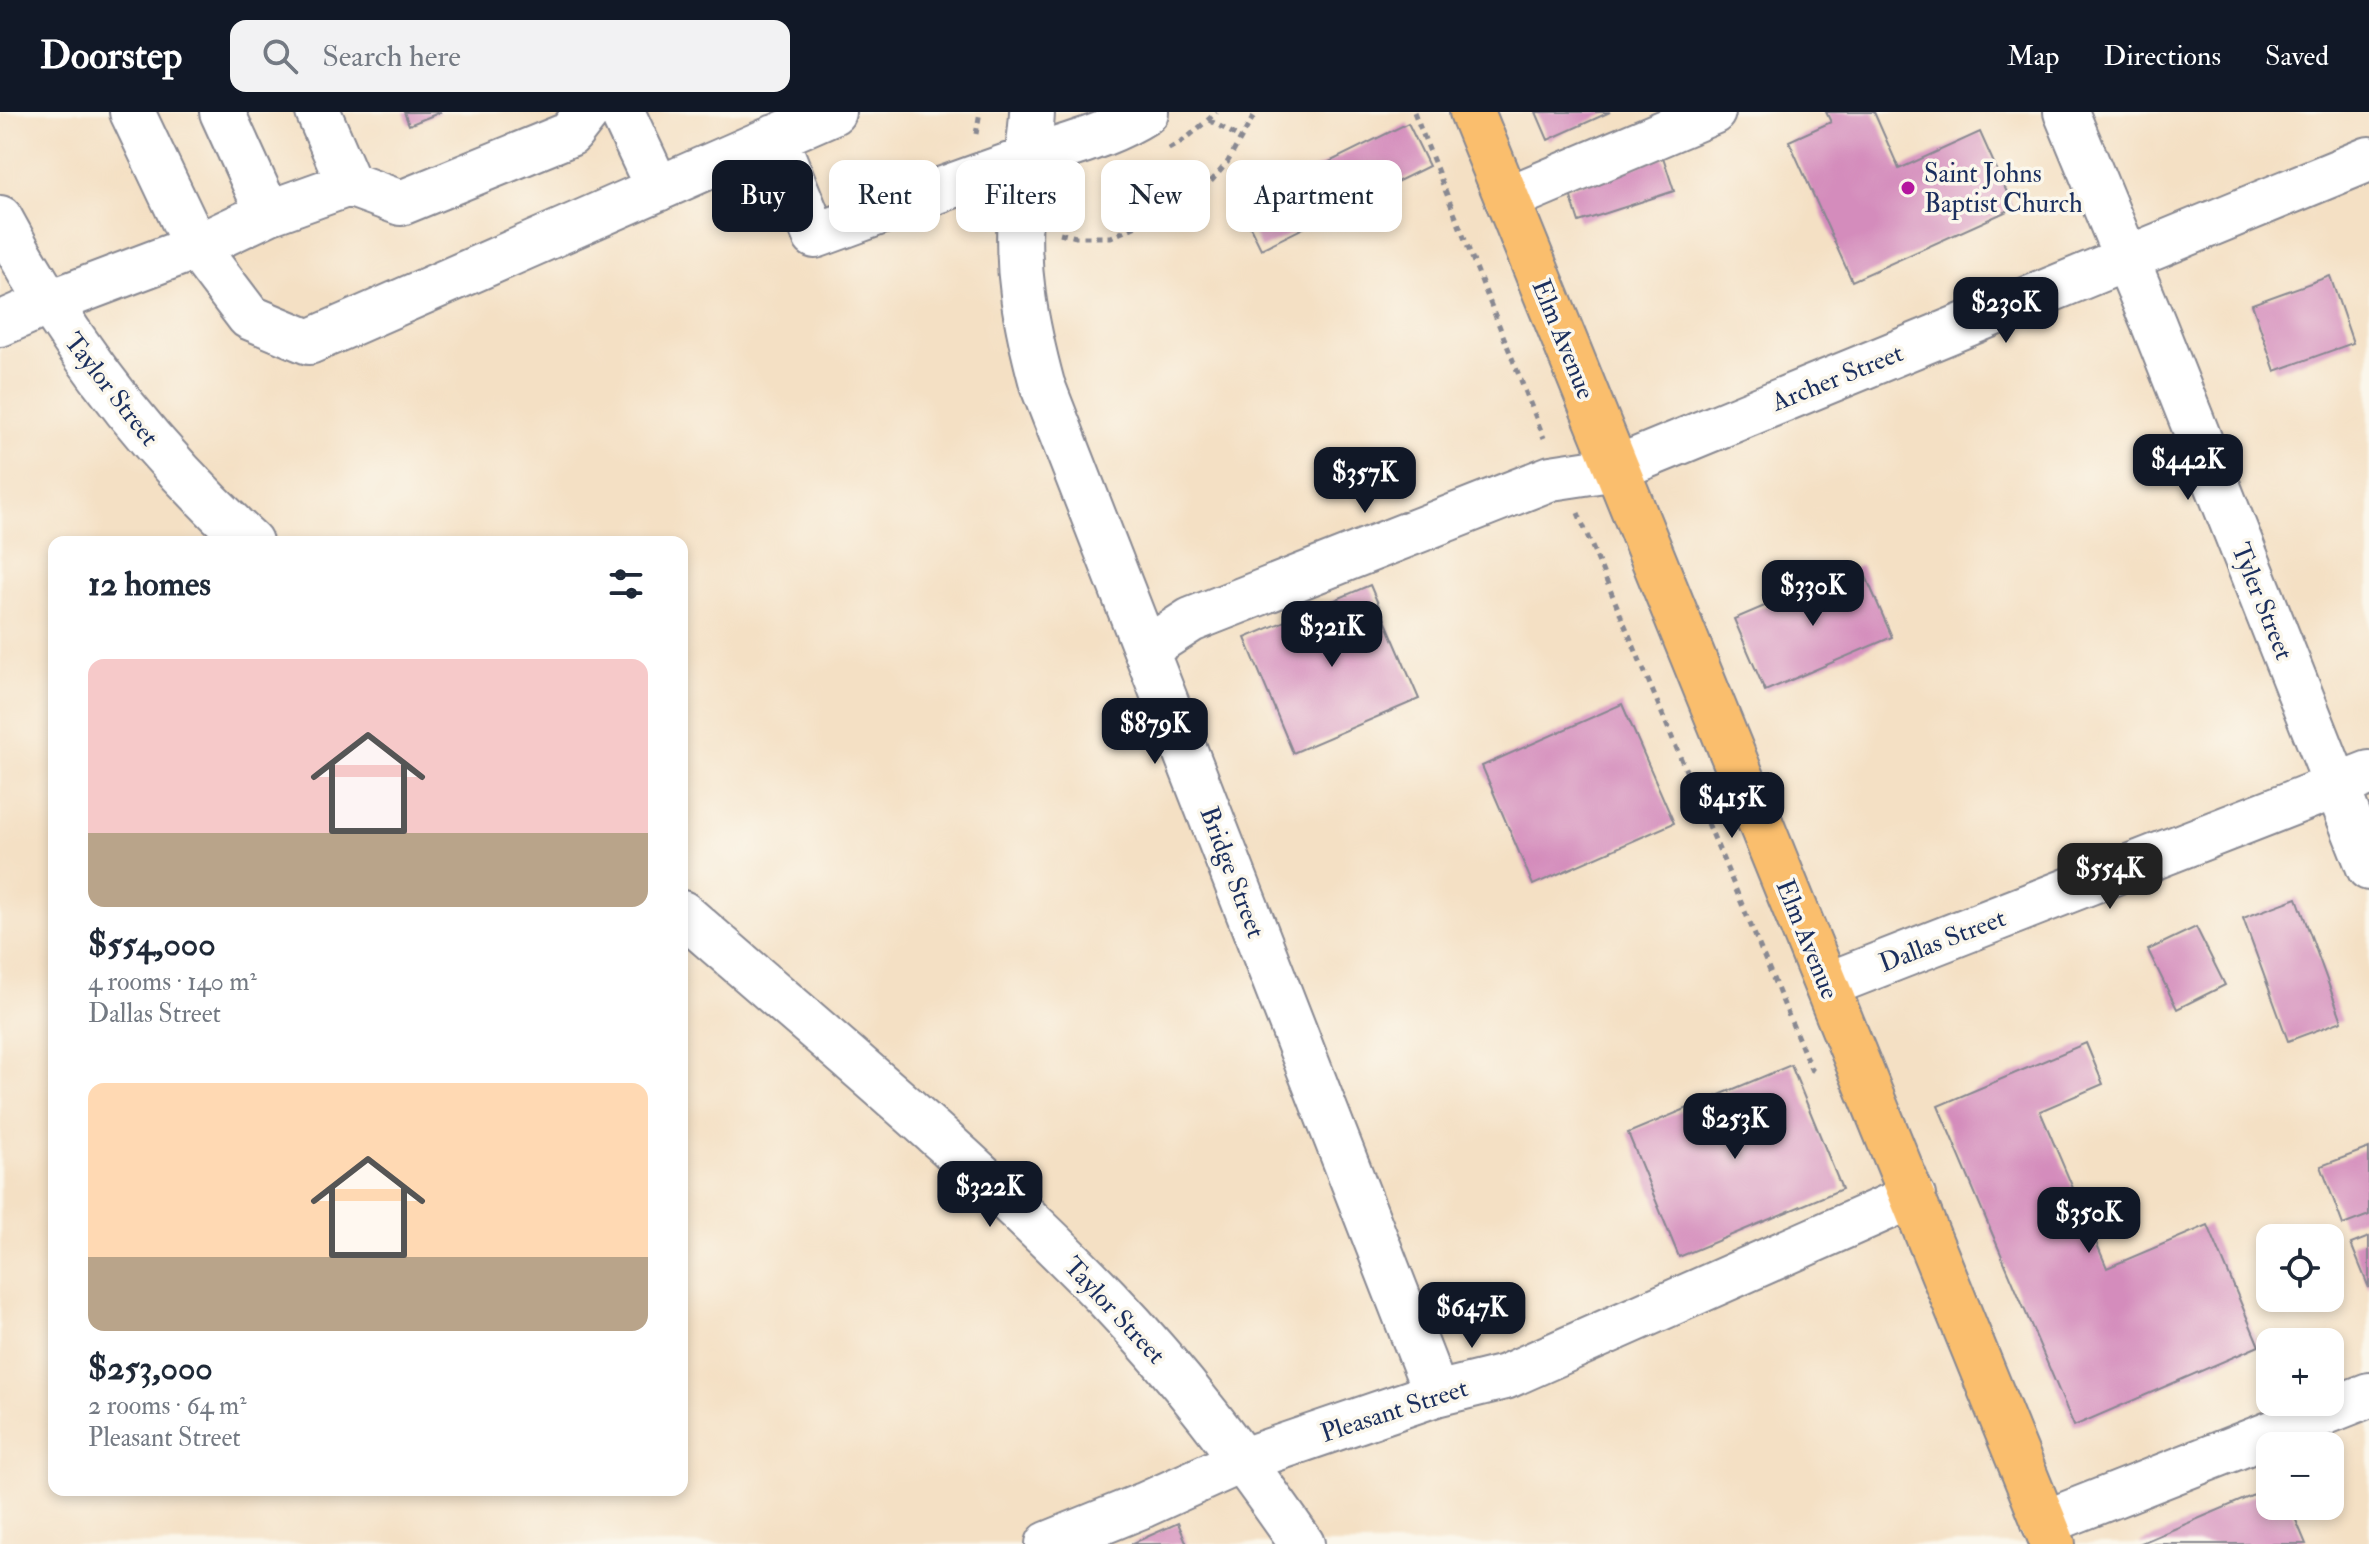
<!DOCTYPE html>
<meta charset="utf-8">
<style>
:root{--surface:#fff;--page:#f2f2f3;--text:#1f2937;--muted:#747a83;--accent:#111827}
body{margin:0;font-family:"IM FELL Double Pica",serif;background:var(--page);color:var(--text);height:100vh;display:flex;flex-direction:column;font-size:30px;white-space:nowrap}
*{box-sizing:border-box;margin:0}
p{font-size:26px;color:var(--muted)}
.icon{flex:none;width:44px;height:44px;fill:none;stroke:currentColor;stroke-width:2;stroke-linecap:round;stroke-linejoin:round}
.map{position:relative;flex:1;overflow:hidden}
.details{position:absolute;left:48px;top:424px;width:640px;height:960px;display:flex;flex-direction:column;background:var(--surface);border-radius:16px;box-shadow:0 4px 12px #0003}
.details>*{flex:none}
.top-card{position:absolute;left:712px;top:48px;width:760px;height:72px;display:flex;gap:16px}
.tools{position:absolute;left:2256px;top:1112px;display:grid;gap:16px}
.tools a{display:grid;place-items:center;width:88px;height:88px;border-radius:16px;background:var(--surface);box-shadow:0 4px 12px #0003;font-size:40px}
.price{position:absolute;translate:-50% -68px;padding:0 18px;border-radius:16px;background:var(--accent);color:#fff;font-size:26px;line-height:52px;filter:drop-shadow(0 2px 4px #0008)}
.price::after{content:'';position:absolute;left:50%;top:48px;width:24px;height:18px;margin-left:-12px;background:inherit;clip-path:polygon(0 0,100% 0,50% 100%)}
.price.selected{background:#222;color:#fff}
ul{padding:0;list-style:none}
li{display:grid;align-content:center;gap:16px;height:424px;padding:0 40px}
li span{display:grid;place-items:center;height:248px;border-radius:16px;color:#555}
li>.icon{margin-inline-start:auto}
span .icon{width:144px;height:144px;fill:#fffc;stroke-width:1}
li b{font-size:34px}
h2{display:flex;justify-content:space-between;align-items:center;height:96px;padding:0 40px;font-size:34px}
.tag{padding:0 28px;border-radius:16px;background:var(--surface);box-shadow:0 4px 12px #0003;font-size:28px;line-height:72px}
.tag.selected{background:var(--accent);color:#fff}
header{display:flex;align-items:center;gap:48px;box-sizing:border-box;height:112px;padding:0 40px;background:var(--accent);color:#fff}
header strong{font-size:38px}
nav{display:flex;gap:44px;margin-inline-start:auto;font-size:28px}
.search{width:560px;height:72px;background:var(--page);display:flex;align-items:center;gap:20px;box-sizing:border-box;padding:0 28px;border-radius:16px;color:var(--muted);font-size:30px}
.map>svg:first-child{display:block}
.building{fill:#d48cbc}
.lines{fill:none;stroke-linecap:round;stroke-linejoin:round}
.minor-casing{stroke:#888891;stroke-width:48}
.major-casing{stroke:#888891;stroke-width:48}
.path{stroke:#888891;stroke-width:5;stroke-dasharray:6 6;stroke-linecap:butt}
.minor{stroke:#fff;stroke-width:44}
.major{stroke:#fabe6d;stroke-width:44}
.poi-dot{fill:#b5179e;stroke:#fbf7ec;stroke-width:3}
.labels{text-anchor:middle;stroke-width:7;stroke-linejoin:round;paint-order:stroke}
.poi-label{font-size:26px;fill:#1b2f5e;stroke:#fbf7ec;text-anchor:start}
.street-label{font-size:26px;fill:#1b2f5e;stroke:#fbf7ec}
</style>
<header>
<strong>Doorstep</strong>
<div class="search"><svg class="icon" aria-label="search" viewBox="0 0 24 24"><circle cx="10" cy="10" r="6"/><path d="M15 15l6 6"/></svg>Search here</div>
<nav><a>Map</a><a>Directions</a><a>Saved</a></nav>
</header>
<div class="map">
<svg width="2369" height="1432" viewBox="0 0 2369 1432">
<rect width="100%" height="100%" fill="#fbf7ec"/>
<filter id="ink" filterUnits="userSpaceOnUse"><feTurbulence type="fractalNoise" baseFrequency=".0125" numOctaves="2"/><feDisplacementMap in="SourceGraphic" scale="16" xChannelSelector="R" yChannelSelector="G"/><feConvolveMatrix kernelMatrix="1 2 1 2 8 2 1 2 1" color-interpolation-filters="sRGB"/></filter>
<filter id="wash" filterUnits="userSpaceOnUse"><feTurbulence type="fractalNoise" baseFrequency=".006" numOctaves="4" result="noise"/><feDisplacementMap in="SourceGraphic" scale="32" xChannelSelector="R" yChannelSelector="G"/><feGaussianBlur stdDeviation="1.8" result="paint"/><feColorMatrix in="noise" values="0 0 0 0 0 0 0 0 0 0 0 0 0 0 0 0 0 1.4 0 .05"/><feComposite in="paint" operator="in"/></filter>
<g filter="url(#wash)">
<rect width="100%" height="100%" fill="#f4e0c4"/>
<g id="blocks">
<path class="building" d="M404,0H441L409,13Z
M1536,0H1610L1548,28Z
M1826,0H1874L1899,57L1980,20L2014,96L1852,169L1789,29L1831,10Z
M1408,11L1429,54L1261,137L1240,94Z
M1663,45L1674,79L1579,110L1568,76Z
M2330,164L2353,231L2275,259L2252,192Z
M1861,453L1892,525L1765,579L1734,507Z
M1370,473L1419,587L1293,641L1245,526Z
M1622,592L1674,711L1533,773L1482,654Z
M2297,786L2342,909L2288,929L2243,806Z
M2196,815L2225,873L2177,897L2148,838Z
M2086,931L2103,972L2040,999L2107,1156L2208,1113L2259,1234L2074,1314L1938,994Z
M1791,953L1842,1077L1679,1145L1628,1021Z
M2369,1036V1103L2343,1113L2321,1054Z
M2369,1125V1176L2351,1132Z
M2270,1376V1394H2290L2306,1432H2139Z
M1178,1411L1187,1432H1131Z"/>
</g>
</g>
<g filter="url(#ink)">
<use href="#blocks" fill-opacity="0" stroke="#888891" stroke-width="2"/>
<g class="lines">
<g class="minor-casing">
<path id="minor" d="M132,0L196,135L268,101L349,72L401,91L570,22L587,0
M222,0L268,101
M318,0L349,72
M622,0L658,77
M1032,0C1031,33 1022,66 1020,99C1016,162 1026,212 1042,272L1436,1282
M2066,0L2154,213L2369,756
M775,25L815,124C884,99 952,73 1022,49C1064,34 1107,25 1146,0
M1507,87L1713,0
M0,106C65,228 148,336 250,430
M0,212L48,191L196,135L249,205L309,230L833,0
M1146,537L1191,508L1551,366L1617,356L2369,47
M682,801C826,927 974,1048 1107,1186C1180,1262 1242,1346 1302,1432
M1827,873L2369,661
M2044,1411L2369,1283
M1048,1432L1144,1393L1243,1348L1436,1282L1505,1265L1913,1084"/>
</g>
<g class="major-casing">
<path id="major" d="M1472,0L2053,1432"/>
</g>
<path class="path" d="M1414,0L1544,326
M1209,8L1241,26
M976,22L980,0
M1169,37L1188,25L1217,0
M1060,121L1076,125H1111L1194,89L1227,51L1256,0
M1578,401L1811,957L1817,961"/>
<use href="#minor" class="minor"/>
<use href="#major" class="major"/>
</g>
</g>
<circle class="poi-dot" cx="1908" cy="76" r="8"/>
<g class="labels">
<g class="poi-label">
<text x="1924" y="70">Saint Johns<tspan x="1924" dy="30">Baptist Church</tspan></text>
</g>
<g class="street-label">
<text transform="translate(1564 227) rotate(68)" y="9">Elm Avenue</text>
<text transform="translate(1837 265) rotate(-22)" y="9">Archer Street</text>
<text transform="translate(112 277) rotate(52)" y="9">Taylor Street</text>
<text transform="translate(2263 489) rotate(68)" y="9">Tyler Street</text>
<text transform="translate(1233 760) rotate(69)" y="9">Bridge Street</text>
<text transform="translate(1808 827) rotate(68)" y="9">Elm Avenue</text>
<text transform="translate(1942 828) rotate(-21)" y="9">Dallas Street</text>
<text transform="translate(1115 1198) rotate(47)" y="9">Taylor Street</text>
<text transform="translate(1394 1298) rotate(-18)" y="9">Pleasant Street</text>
</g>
</g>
</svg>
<div class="tools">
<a><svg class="icon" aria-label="locate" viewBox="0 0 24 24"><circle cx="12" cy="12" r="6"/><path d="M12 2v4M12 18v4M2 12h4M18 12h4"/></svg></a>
<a>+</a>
<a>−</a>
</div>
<b class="price" style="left:2006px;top:233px">$230K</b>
<b class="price" style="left:2188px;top:390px">$442K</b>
<b class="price" style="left:1365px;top:403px">$357K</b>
<b class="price" style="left:1813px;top:516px">$330K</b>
<b class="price" style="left:1332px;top:557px">$321K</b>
<b class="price" style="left:1155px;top:654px">$879K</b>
<b class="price" style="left:1732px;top:728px">$415K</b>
<b class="price selected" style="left:2110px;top:799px">$554K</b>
<b class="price" style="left:1735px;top:1049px">$253K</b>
<b class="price" style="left:990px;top:1117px">$322K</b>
<b class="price" style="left:2089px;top:1143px">$350K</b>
<b class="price" style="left:1472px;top:1238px">$647K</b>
<div class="top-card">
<a class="tag selected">Buy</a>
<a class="tag">Rent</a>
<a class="tag">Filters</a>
<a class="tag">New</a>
<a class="tag">Apartment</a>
</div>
<section class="details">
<h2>12 homes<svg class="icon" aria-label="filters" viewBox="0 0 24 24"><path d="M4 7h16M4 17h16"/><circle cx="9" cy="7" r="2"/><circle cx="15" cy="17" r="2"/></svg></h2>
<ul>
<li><span style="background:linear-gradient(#f6c9c9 70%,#b9a48a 0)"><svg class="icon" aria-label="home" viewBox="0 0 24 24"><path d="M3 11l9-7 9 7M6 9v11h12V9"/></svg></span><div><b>$554,000</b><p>4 rooms · 140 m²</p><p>Dallas Street</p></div></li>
<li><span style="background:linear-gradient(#ffd9b3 70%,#b9a48a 0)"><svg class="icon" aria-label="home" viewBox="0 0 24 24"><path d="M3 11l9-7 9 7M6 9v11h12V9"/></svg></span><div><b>$253,000</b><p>2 rooms · 64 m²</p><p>Pleasant Street</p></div></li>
</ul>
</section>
</div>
